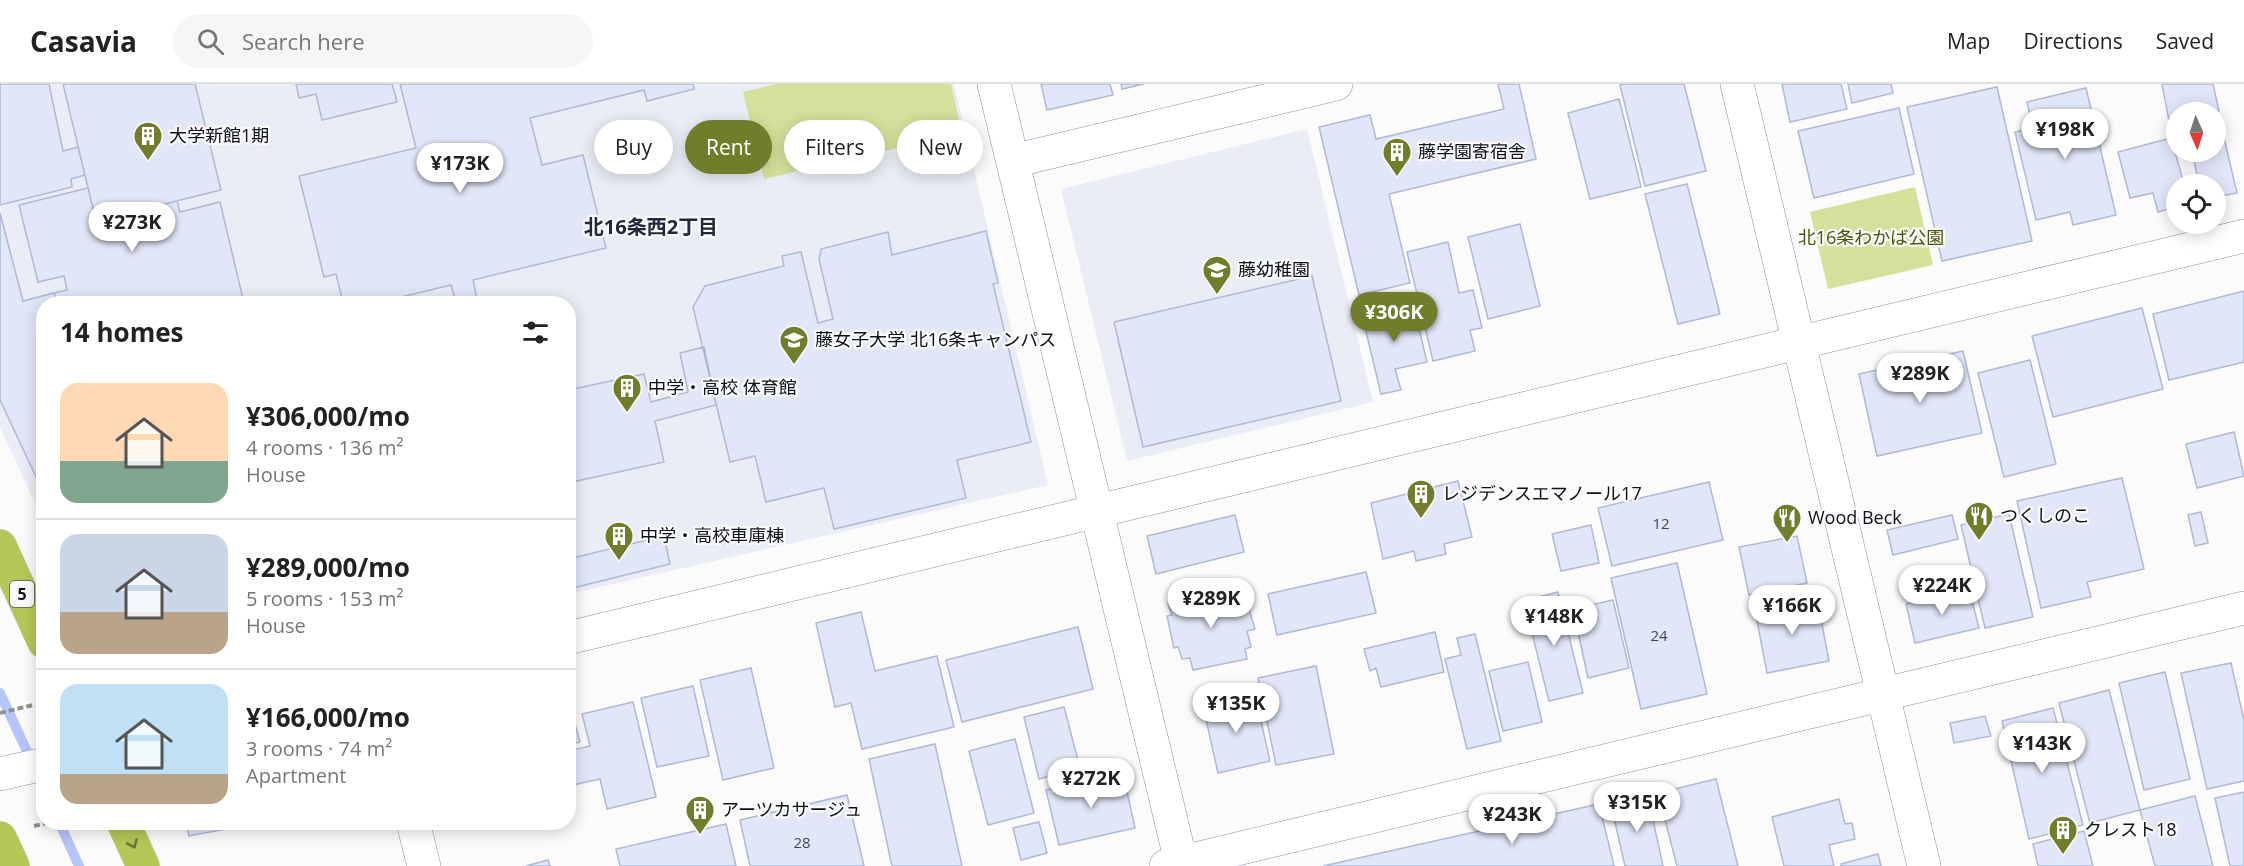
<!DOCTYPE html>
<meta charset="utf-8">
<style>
:root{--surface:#fff;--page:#f6f6f6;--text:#222;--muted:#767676;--line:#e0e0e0;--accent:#717d2a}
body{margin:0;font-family:"Open Sans","Noto Sans JP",sans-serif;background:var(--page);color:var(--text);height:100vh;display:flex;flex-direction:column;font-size:22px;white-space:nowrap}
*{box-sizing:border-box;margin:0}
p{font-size:20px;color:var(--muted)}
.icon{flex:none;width:33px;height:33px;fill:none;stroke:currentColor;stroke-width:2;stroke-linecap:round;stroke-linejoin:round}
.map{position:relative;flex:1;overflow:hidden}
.drawer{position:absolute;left:36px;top:212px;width:540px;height:534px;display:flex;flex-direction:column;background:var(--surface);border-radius:24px;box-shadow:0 3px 15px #0003}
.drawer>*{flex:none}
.guide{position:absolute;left:594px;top:36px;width:570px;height:54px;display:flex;gap:12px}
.needle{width:39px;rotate:177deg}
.tools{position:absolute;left:2166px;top:18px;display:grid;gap:12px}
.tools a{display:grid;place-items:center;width:60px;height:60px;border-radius:50%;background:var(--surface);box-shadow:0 3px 15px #0003;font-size:30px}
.price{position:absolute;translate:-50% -51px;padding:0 14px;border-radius:21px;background:#fff;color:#222;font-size:20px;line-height:39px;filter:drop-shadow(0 2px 3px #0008)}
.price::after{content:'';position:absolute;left:50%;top:36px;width:18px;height:14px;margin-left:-9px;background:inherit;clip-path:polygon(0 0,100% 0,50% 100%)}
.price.active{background:var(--accent);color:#fff}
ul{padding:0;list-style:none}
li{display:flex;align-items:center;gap:18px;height:150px;padding:0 24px}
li+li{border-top:2px solid var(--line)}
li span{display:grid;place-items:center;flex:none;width:168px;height:120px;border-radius:18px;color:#555}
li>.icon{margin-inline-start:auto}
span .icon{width:72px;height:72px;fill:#fffc;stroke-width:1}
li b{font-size:26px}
h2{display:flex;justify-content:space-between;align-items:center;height:72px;padding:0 24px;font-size:26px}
.chip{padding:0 21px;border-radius:27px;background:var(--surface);box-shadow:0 3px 15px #0003;font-size:21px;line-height:54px}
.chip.active{background:var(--accent);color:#fff}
header{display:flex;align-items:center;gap:36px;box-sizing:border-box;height:84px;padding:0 30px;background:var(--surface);border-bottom:2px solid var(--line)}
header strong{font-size:28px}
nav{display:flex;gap:33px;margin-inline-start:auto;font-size:21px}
.search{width:420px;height:54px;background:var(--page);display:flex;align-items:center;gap:15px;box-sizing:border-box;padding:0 21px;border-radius:33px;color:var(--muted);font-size:22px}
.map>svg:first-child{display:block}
.built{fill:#eaedf5}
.green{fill:#d3e19b}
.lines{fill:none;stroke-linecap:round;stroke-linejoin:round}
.stream{stroke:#b5c5f8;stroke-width:10}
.building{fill:#e1e7f9;stroke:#afb9d6;stroke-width:1.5}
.street-casing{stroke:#8791ac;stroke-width:34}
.secondary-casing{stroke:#8791ac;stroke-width:34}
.highway-casing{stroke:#d3d4d6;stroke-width:34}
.path{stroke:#8e9095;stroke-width:4;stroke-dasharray:6 3;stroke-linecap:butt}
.street{stroke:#fff;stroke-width:33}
.secondary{stroke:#fff;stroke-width:33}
.highway{stroke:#b5c757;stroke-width:33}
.oneway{stroke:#69753c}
.labels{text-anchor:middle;stroke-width:4.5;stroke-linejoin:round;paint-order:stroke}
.number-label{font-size:15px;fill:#414652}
.shield{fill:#fbfbfb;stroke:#54565e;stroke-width:1.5}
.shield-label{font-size:16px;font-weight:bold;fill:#0c101a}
.poi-label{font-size:18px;fill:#0c101a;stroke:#fbfbfb;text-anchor:start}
.park-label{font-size:18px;fill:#4b540b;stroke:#fbfbfb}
.neighbourhood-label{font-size:20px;font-weight:bold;fill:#21283e;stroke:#fbfbfb}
</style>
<header>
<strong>Casavia</strong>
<div class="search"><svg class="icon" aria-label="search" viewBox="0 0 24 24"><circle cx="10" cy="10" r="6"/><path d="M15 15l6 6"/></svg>Search here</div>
<nav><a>Map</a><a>Directions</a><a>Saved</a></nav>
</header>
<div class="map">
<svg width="2244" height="782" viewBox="0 0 2244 782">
<rect width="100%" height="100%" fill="#fbfbfb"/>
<path class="built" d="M0,0H954L1048,401L569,510L568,219H44L43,437L0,343Z
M1307,45L1373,318L1127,377L1061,105Z"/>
<path class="green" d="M776,0H951L962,49L764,95L743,8Z
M1915,103L1933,181L1828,205L1810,128Z"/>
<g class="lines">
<path class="stream" d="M0,609L44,704
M59,738L79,782"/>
</g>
<path class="building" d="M0,0H49L63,67L78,63L85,91L71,95L72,103L0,121Z
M63,0H195L221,106L96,137Z
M296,0H392L397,18L322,36L316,10L299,14Z
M400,0H693L694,5L647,17L644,6L530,34L542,81L583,71L606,164L473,196L478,219H456L451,201L377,219H343L336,190L324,193L299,92L416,64Z
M1041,0H1110L1113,11L1047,26Z
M1121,0H1144L1122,5Z
M1498,0H1519L1536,75L1389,110L1410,199L1359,211L1319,43L1370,31L1376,55L1504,25Z
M1625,0H1684L1706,87L1645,102L1620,1Z
M1782,0H1841L1847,25L1790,38Z
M1848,0H1891L1893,9L1852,19Z
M2162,0H2213L2219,27L2176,28V36L2169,37Z
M1997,3L2032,157L1942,177L1907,23Z
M2086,4L2116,131L2073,141L2070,128L2036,136L2015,48L2033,44L2027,18Z
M1619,15L1641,103L1590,115L1568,29Z
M1899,24L1914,90L1814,114L1798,47Z
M2222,45L2237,109L2216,113V100H2199L2192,68H2216V46Z
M2171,54L2184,100H2176V123L2158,128L2153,109L2130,114L2118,68Z
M1687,100L1720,230L1678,240L1645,110Z
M88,104L96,137L177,117L180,128L220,118L244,219H57L54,209L67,206L64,192L38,198L19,121Z
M0,129L23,217L54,209L57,219H44V395L38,397L0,316Z
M1520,140L1540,222L1488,235L1468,153Z
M986,147L998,199L993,200L1031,358L957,376L966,414L834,445L824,404L766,418L755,372L730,378L693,223L705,202L784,182L782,172L801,168L818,239L833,235L819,175L821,165L888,148L892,171Z
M1448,158L1459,209L1473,206L1482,244L1470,246L1475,267L1433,277L1407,168Z
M1312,192L1341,317L1143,363L1114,238Z
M2244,207V278L2169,296L2153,230Z
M1413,219L1427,278L1395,285L1401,306L1381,310L1362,231Z
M2142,224L2163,305L2053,333L2032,252Z
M704,263L716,321L655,337L664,378L568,399V306L644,290L651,318L688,308L680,269Z
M1963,267L1982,349L1877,372L1859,290Z
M2030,276L2056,380L2004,393L1978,289Z
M2234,348L2244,392L2197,404L2186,360Z
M2122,394L2144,485L2087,498L2091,513L2041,524L2017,417Z
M1458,397L1472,453L1444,460L1446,470L1416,477L1414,467L1383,475L1371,419Z
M1709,398L1723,456L1612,482L1598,424Z
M2201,428L2208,459L2195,462L2188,431Z
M2009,430L2033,533L1985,544L1961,441Z
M1235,431L1244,468L1156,490L1147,452Z
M1952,431L1958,455L1893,471L1887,446Z
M1591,441L1599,479L1561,487L1552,450Z
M664,452L670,480L573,504L568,486V475Z
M1797,452L1807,499L1749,511L1739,463Z
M1677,479L1707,610L1641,625L1611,494Z
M1366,488L1376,529L1277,551L1268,510Z
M1236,505L1240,519L1247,518L1255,545L1247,547L1251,563L1245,565L1247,575L1193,586L1190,574L1182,575L1178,563L1174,564L1167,532L1172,531L1168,520Z
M1969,505L1979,544L1915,559L1906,520Z
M1558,508L1583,609L1549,617L1524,517Z
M1817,514L1829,577L1767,589L1755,526Z
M1613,516L1629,584L1588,594L1573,525Z
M861,528L875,587L937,572L954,643L862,665L851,619L835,623L816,539Z
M1078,543L1093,605L962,638L946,576Z
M1435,548L1444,588L1381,603L1376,584L1370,587L1364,565Z
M1475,550L1501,657L1467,665L1445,575L1461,571L1457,554Z
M1528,578L1542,638L1503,647L1489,587Z
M2231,579L2244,636V697L2207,705L2181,589Z
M1316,582L1334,670L1276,681L1258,594Z
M751,584L774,684L723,696L700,596Z
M2165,588L2190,695L2144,706L2119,599Z
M693,602L709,672L657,683L641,614Z
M2109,606L2140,726L2090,739L2059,619Z
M1255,611L1270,677L1218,689L1203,622Z
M568,615L580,658L568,661Z
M633,618L656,713L607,725L600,695L568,702V667L590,662L582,630Z
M1064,623L1080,684L1039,695L1024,633Z
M2053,624L2083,741L2029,755L2002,637Z
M1985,632L1991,652L1954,659L1950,639Z
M1015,655L1034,729L988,741L969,667Z
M935,660L962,782H892L869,675Z
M1123,689L1135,744L1059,761L1046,706Z
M1716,695L1738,782H1677L1658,709Z
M2244,708V782H2230L2215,714Z
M847,711L864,782H750L740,736Z
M2195,712L2213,782H2155L2140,726Z
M1648,713L1663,782H1625L1611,721Z
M1839,715L1845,740L1852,739L1855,755L1829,761L1834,782H1784L1772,733Z
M1599,720L1614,782H1323Z
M186,738H224L226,745L189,752Z
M1039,738L1047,769L1021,776L1013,744Z
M726,740L736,782H620L616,765Z
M2084,747L2093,782H2038L2033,760Z
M1878,770L1881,782H1841V780Z
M548,776L550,782H526Z"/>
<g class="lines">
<g class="street-casing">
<path id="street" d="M994,0L1182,782
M1013,77L1336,0
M568,554L2244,152
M0,690L44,680
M413,738L424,782
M1166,782L2244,524"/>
</g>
<g class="secondary-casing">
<path id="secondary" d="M1737,0L1924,782"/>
</g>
<g class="highway-casing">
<path id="highway" d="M0,462L44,558
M123,738L143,782
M0,754L13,782"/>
</g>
<path class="path" d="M0,629L33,621
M34,742L51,738"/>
<use href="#street" class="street"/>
<use href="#secondary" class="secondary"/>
<use href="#highway" class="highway"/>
</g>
<defs><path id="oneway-chevron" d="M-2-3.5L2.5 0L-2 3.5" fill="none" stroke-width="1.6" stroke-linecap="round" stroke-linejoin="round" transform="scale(1.5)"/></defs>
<use class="oneway" href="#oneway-chevron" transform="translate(133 760) rotate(66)"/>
<defs>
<g id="building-pin" transform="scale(1.5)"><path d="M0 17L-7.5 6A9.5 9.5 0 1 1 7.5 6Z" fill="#717d2a" stroke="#fbfbfb"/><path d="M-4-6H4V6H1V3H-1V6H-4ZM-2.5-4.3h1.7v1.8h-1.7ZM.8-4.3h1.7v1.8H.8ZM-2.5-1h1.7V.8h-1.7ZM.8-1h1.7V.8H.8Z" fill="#fff"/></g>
<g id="school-pin" transform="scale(1.5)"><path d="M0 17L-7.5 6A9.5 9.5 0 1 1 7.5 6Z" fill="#717d2a" stroke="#fbfbfb"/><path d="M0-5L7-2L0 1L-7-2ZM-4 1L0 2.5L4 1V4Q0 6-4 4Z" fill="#fff"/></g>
<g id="university-pin" transform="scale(1.5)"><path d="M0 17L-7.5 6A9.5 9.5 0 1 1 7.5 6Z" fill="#717d2a" stroke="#fbfbfb"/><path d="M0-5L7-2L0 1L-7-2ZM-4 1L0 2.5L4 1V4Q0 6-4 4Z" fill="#fff"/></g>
<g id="restaurant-pin" transform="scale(1.5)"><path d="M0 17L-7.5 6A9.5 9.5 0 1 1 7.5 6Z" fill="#717d2a" stroke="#fbfbfb"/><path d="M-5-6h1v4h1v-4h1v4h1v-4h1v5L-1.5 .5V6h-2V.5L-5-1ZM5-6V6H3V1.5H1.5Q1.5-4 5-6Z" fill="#fff"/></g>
</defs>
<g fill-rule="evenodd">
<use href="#building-pin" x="148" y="52"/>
<use href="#building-pin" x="1397" y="68"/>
<use href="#school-pin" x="1217" y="186"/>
<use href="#university-pin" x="794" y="256"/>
<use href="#building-pin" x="627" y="304"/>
<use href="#building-pin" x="1421" y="410"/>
<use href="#restaurant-pin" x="1979" y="432"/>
<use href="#restaurant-pin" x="1787" y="434"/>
<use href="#building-pin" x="619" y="452"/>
<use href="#building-pin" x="700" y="726"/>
<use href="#building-pin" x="2063" y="746"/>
</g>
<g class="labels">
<g class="number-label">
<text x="1661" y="445">12</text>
<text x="1659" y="557">24</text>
<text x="802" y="764">28</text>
</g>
<rect class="shield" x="10" y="497" width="24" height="26" rx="4.5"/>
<g class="shield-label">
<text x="22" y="516">5</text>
</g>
<g class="poi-label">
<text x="169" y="58">大学新館1期</text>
<text x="1418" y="74">藤学園寄宿舎</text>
<text x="1238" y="192">藤幼稚園</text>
<text x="815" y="262">藤女子大学 北16条キャンパス</text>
<text x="648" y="310">中学・高校 体育館</text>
<text x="1442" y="416">レジデンスエマノール17</text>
<text x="2000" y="438">つくしのこ</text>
<text x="1808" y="440">Wood Beck</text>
<text x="640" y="458">中学・高校車庫棟</text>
<text x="721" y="732">アーツカサージュ</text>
<text x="2084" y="752">クレスト18</text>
</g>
<g class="park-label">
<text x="1871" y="160">北16条わかば公園</text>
</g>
<g class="neighbourhood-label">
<text x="651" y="150">北16条西2丁目</text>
</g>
</g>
</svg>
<div class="tools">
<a><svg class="needle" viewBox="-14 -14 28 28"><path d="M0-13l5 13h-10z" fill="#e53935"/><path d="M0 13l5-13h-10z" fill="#767676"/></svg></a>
<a><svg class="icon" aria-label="locate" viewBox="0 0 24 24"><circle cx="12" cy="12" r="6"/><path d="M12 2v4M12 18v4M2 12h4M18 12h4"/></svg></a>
</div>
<b class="price" style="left:2065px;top:76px">¥198K</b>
<b class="price" style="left:460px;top:110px">¥173K</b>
<b class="price" style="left:132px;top:169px">¥273K</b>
<b class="price active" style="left:1394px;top:259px">¥306K</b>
<b class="price" style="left:1920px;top:320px">¥289K</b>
<b class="price" style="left:1942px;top:532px">¥224K</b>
<b class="price" style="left:1211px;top:545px">¥289K</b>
<b class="price" style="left:1792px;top:552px">¥166K</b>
<b class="price" style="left:1554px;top:563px">¥148K</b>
<b class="price" style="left:1236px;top:650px">¥135K</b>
<b class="price" style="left:2042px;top:690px">¥143K</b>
<b class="price" style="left:1091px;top:725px">¥272K</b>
<b class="price" style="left:1637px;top:749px">¥315K</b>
<b class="price" style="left:1512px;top:761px">¥243K</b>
<div class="guide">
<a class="chip">Buy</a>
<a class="chip active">Rent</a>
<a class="chip">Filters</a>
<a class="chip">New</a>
</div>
<section class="drawer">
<h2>14 homes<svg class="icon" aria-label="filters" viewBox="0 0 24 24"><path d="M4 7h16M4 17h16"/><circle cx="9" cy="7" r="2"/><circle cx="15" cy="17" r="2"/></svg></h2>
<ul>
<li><span style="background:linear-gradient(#ffd9b3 65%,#7fa58c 0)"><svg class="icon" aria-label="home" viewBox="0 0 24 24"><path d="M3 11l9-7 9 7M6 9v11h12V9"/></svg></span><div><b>¥306,000/mo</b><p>4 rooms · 136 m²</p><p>House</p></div></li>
<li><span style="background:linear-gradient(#c9d6e8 65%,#b9a48a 0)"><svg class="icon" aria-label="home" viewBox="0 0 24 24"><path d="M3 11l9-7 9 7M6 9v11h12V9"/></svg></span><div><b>¥289,000/mo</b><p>5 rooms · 153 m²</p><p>House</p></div></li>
<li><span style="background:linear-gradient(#bfe0f5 75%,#b9a48a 0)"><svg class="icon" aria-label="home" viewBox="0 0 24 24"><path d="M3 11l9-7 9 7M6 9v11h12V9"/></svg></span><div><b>¥166,000/mo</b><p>3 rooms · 74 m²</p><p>Apartment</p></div></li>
</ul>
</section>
</div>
